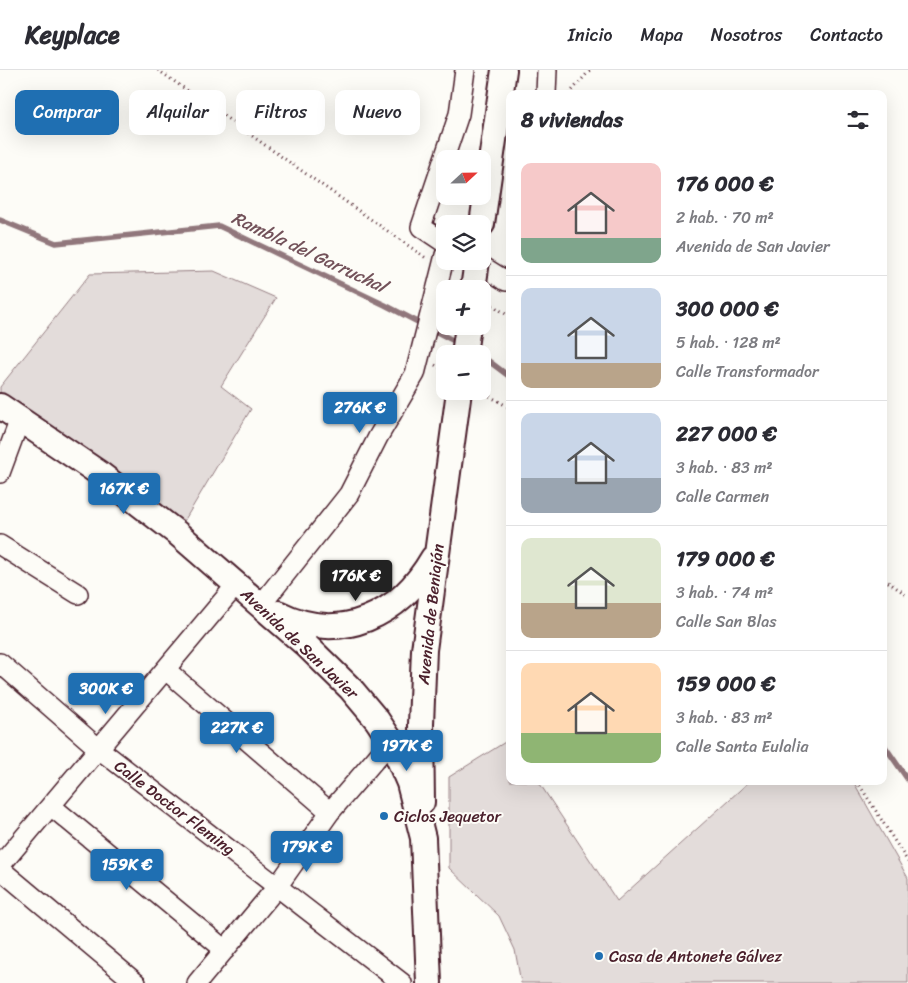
<!DOCTYPE html>
<html lang="es">
<meta charset="utf-8">
<style>
:root{--surface:#fff;--page:#f7f7f7;--text:#2b2b33;--muted:#7c7c81;--line:#e1e1e2;--accent:#1f6fb2}
body{margin:0;font-family:Sriracha,sans-serif;background:var(--page);color:var(--text);height:100vh;display:flex;flex-direction:column;font-size:19px;white-space:nowrap}
*{box-sizing:border-box;margin:0}
p{font-size:16px;color:var(--muted)}
.icon{flex:none;width:28px;height:28px;fill:none;stroke:currentColor;stroke-width:2;stroke-linecap:round;stroke-linejoin:round}
.map{position:relative;flex:1;overflow:hidden}
.details{position:absolute;left:506px;top:20px;width:381px;height:695px;display:flex;flex-direction:column;background:var(--surface);border-radius:10px;box-shadow:0 5px 20px #0002}
.details>*{flex:none}
.top-card{position:absolute;left:15px;top:20px;width:416px;height:45px;display:flex;gap:10px}
.needle{width:32px;rotate:68deg}
.buttons{position:absolute;left:436px;top:80px;display:grid;gap:10px}
.buttons a{display:grid;place-items:center;width:55px;height:55px;border-radius:10px;background:var(--surface);box-shadow:0 5px 20px #0002;font-size:25px}
.price{position:absolute;translate:-50% -42px;padding:0 11px;border-radius:5px;background:var(--accent);color:#fff;font-size:16px;line-height:32px;filter:drop-shadow(0 1px 2px #0008)}
.price::after{content:'';position:absolute;left:50%;top:30px;width:15px;height:11px;margin-left:-8px;background:inherit;clip-path:polygon(0 0,100% 0,50% 100%)}
.price.on{background:#222;color:#fff}
ul{padding:0;list-style:none}
li{display:flex;align-items:center;gap:15px;height:125px;padding:0 15px}
li+li{border-top:1px solid var(--line)}
li span{display:grid;place-items:center;flex:none;width:140px;height:100px;border-radius:10px;color:#555}
li>.icon{margin-inline-start:auto}
span .icon{width:60px;height:60px;fill:#fffc;stroke-width:1}
li b{font-size:21px}
h2{display:flex;justify-content:space-between;align-items:center;height:60px;padding:0 15px;font-size:21px}
.pill{padding:0 18px;border-radius:10px;background:var(--surface);box-shadow:0 5px 20px #0002;font-size:18px;line-height:45px}
.pill.on{background:var(--accent);color:#fff}
header{display:flex;align-items:center;gap:30px;box-sizing:border-box;height:70px;padding:0 25px;background:var(--surface);border-bottom:1px solid var(--line)}
header strong{font-size:24px}
nav{display:flex;gap:28px;margin-inline-start:auto;font-size:18px}
.map>svg:first-child{display:block}
.green{fill:#e3dcda;stroke:#967e82}
.lines{fill:none;stroke-linecap:round;stroke-linejoin:round}
.stream{stroke:#91777b;stroke-width:5.5}
.minor-casing{stroke:#4a1f2b;stroke-width:22}
.major-casing{stroke:#4a1f2b;stroke-width:28}
.path{stroke:#4a1f2b;stroke-width:3;stroke-dasharray:1 4;stroke-linecap:butt}
.minor{stroke:#fdfcf7;stroke-width:19}
.major{stroke:#fdfcf7;stroke-width:24}
.major-bridge-casing{stroke:#4a1f2b;stroke-width:28;stroke-linecap:butt}
.major-bridge{stroke:#fdfcf7;stroke-width:24}
.poi-dot{fill:#1f6fb2;stroke:#fdfcf7;stroke-width:2}
.labels{text-anchor:middle;stroke-width:4;stroke-linejoin:round;paint-order:stroke}
.street-label{font-size:16px;fill:#4a1f2b;stroke:#fdfcf7}
.poi-label{font-size:16px;fill:#4a1f2b;stroke:#fdfcf7;text-anchor:start}
.water-label{font-size:18px;font-style:italic;fill:#73525a;stroke:#fdfcf7}
</style>
<header>
<strong>Keyplace</strong>
<nav><a>Inicio</a><a>Mapa</a><a>Nosotros</a><a>Contacto</a></nav>
</header>
<div class="map">
<svg width="908" height="913" viewBox="0 0 908 913">
<rect width="100%" height="100%" fill="#fdfcf7"/>
<filter id="ink" filterUnits="userSpaceOnUse"><feTurbulence type="fractalNoise" baseFrequency=".02" numOctaves="2"/><feDisplacementMap in="SourceGraphic" scale="10" xChannelSelector="R" yChannelSelector="G"/><feConvolveMatrix kernelMatrix="1 2 1 2 8 2 1 2 1" color-interpolation-filters="sRGB"/></filter>
<g filter="url(#ink)">
<path class="green" d="M214,201L276,228L221,316L251,339L177,463L0,336V317L90,204Z
M510,669V711H538L617,831L750,711H853L908,808V913H521L515,880L499,846L449,798V707Z"/>
<g class="lines">
<path class="stream" d="M0,150L56,173L219,156L385,235L460,274
M482,286L510,307
M884,675L908,710"/>
<g class="minor-casing">
<path id="minor" d="M546,24L547,0
M445,173L421,157L459,44L465,0
M474,191L506,211L510,207
M0,403L20,349
M0,475L78,524
M261,535L349,424L378,367L415,304L445,185
M0,593L99,679L402,913
M166,600L330,742
M51,736L225,880
M0,796L237,514
M0,799L136,913
M197,913L277,817L330,742L391,671"/>
</g>
<g class="major-casing">
<path id="major" d="M482,154L504,0
M464,284L468,256
M0,336L99,403L177,463L306,575L351,619L377,650L391,671L409,713L423,768L429,913
M278,543C341,575 400,545 433,488
M422,732L421,654L424,580L459,321"/>
</g>
<path class="path" d="M158,0L426,188
M569,24L590,0
M488,232L510,247
M435,295L445,301
M481,321L510,338
M884,509L908,526
M857,711L908,792"/>
<use href="#minor" class="minor"/>
<use href="#major" class="major"/>
<g class="major-bridge-casing">
<path id="major-bridge" d="M473,219L477,191"/>
</g>
<use href="#major-bridge" class="major-bridge"/>
</g>
</g>
<g class="poi-dot">
<circle cx="384" cy="746" r="5"/>
<circle cx="599" cy="886" r="5"/>
</g>
<g class="labels">
<g class="street-label">
<text transform="translate(430 544) rotate(-84)" y="6">Avenida de Beniaján</text>
<text transform="translate(300 573) rotate(43)" y="6">Avenida de San Javier</text>
<text transform="translate(175 737) rotate(37)" y="6">Calle Doctor Fleming</text>
</g>
<g class="poi-label">
<text x="394" y="752">Ciclos Jequetor</text>
<text x="609" y="892">Casa de Antonete Gálvez</text>
</g>
<g class="water-label">
<text transform="translate(309 182) rotate(25)" y="6">Rambla del Garruchal</text>
</g>
</g>
</svg>
<div class="buttons">
<a><svg class="needle" viewBox="-14 -14 28 28"><path d="M0-13l5 13h-10z" fill="#e53935"/><path d="M0 13l5-13h-10z" fill="#7c7c81"/></svg></a>
<a><svg class="icon" aria-label="layers" viewBox="0 0 24 24"><path d="M12 4l9 5-9 5-9-5zM3 14l9 5 9-5"/></svg></a>
<a>+</a>
<a>−</a>
</div>
<b class="price" style="left:360px;top:364px">276K €</b>
<b class="price" style="left:124px;top:445px">167K €</b>
<b class="price on" style="left:356px;top:532px">176K €</b>
<b class="price" style="left:106px;top:645px">300K €</b>
<b class="price" style="left:237px;top:684px">227K €</b>
<b class="price" style="left:407px;top:702px">197K €</b>
<b class="price" style="left:307px;top:803px">179K €</b>
<b class="price" style="left:127px;top:821px">159K €</b>
<div class="top-card">
<a class="pill on">Comprar</a>
<a class="pill">Alquilar</a>
<a class="pill">Filtros</a>
<a class="pill">Nuevo</a>
</div>
<section class="details">
<h2>8 viviendas<svg class="icon" aria-label="filters" viewBox="0 0 24 24"><path d="M4 7h16M4 17h16"/><circle cx="9" cy="7" r="2"/><circle cx="15" cy="17" r="2"/></svg></h2>
<ul>
<li><span style="background:linear-gradient(#f6c9c9 75%,#7fa58c 0)"><svg class="icon" aria-label="home" viewBox="0 0 24 24"><path d="M3 11l9-7 9 7M6 9v11h12V9"/></svg></span><div><b>176 000 €</b><p>2 hab. · 70 m²</p><p>Avenida de San Javier</p></div></li>
<li><span style="background:linear-gradient(#c9d6e8 75%,#b9a48a 0)"><svg class="icon" aria-label="home" viewBox="0 0 24 24"><path d="M3 11l9-7 9 7M6 9v11h12V9"/></svg></span><div><b>300 000 €</b><p>5 hab. · 128 m²</p><p>Calle Transformador</p></div></li>
<li><span style="background:linear-gradient(#c9d6e8 65%,#9aa5b1 0)"><svg class="icon" aria-label="home" viewBox="0 0 24 24"><path d="M3 11l9-7 9 7M6 9v11h12V9"/></svg></span><div><b>227 000 €</b><p>3 hab. · 83 m²</p><p>Calle Carmen</p></div></li>
<li><span style="background:linear-gradient(#dfe7d0 65%,#b9a48a 0)"><svg class="icon" aria-label="home" viewBox="0 0 24 24"><path d="M3 11l9-7 9 7M6 9v11h12V9"/></svg></span><div><b>179 000 €</b><p>3 hab. · 74 m²</p><p>Calle San Blas</p></div></li>
<li><span style="background:linear-gradient(#ffd9b3 70%,#8fb573 0)"><svg class="icon" aria-label="home" viewBox="0 0 24 24"><path d="M3 11l9-7 9 7M6 9v11h12V9"/></svg></span><div><b>159 000 €</b><p>3 hab. · 83 m²</p><p>Calle Santa Eulalia</p></div></li>
</ul>
</section>
</div>
